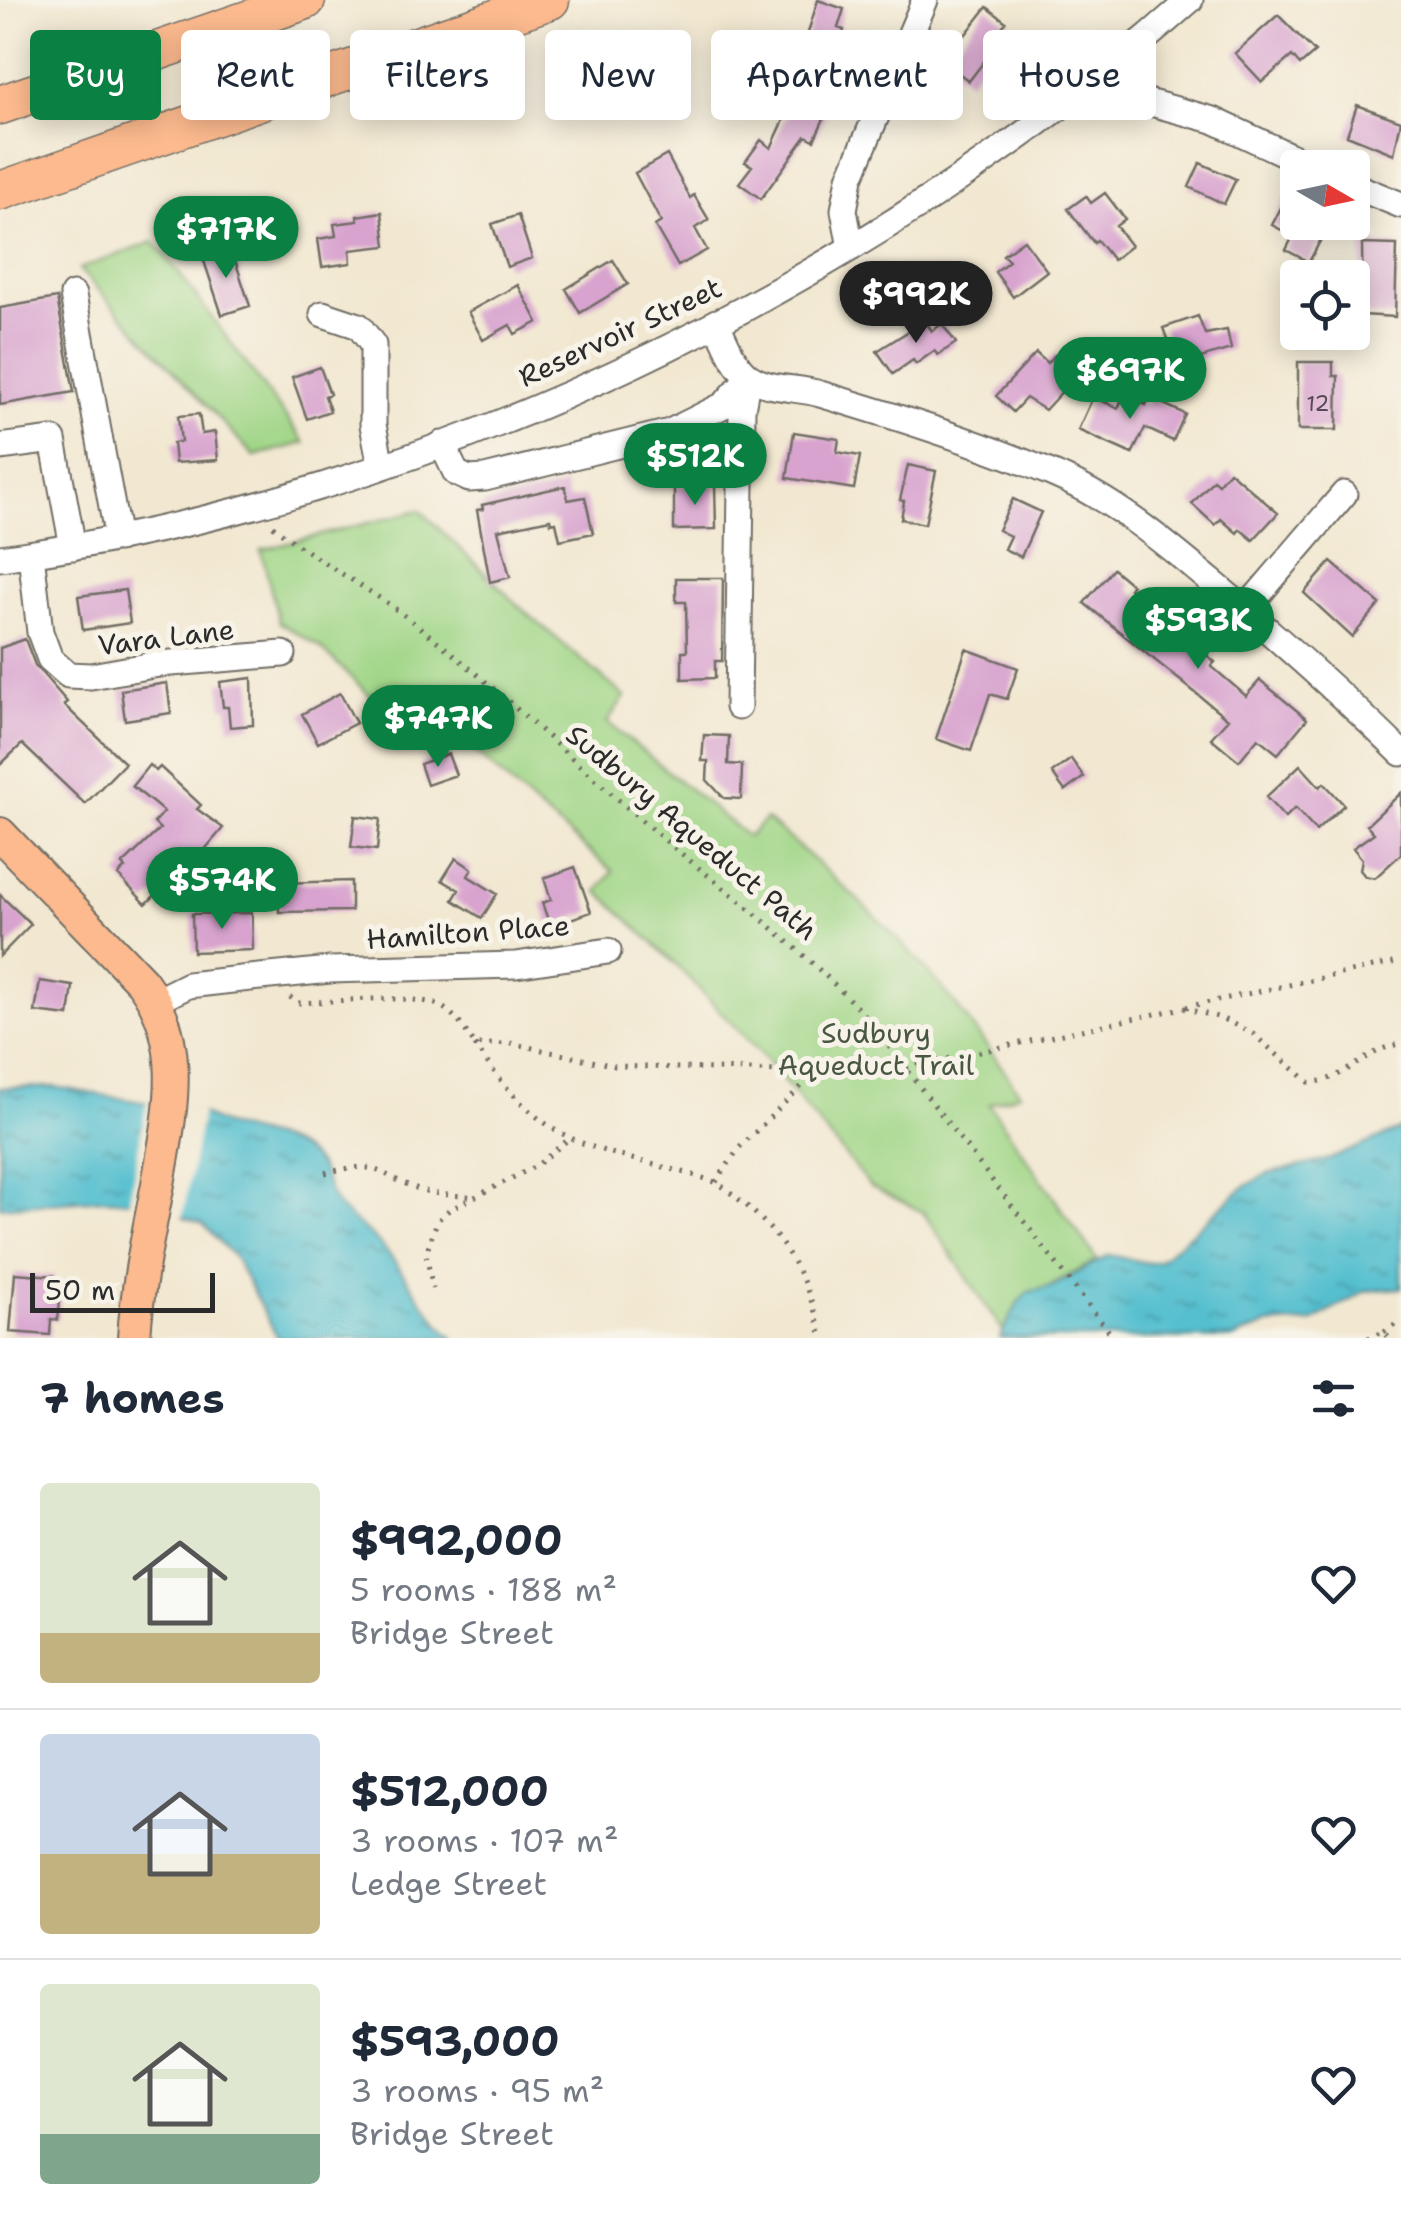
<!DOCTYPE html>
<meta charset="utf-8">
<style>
:root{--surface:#fff;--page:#f2f2f3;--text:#1f2937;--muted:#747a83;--line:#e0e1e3;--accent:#0b8043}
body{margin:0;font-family:"Shantell Sans",sans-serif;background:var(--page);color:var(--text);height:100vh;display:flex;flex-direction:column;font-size:38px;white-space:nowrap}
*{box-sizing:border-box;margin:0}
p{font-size:32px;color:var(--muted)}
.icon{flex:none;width:55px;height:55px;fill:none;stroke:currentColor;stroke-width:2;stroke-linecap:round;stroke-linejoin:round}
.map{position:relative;height:1338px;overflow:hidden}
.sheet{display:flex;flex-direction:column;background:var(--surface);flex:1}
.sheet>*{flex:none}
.top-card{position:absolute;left:30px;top:30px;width:1342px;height:90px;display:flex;gap:20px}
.needle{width:65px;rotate:99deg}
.tools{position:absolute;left:1280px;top:150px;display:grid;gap:20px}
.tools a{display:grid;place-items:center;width:90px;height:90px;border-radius:10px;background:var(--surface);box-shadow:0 5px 25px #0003;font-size:50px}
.scale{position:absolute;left:30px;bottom:25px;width:185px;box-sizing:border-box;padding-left:10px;border:5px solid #2b2b2b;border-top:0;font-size:28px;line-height:35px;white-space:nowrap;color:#2b2b2b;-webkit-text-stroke:8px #f7f3e8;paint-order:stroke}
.price{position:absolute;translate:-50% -85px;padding:0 22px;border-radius:35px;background:var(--accent);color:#fff;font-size:32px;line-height:65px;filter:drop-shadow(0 2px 5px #0008)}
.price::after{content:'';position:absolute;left:50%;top:60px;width:30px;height:22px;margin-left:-15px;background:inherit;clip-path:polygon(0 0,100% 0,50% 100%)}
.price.current{background:#222;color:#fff}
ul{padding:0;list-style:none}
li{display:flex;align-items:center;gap:30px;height:250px;padding:0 40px}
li+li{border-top:2px solid var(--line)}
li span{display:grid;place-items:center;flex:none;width:280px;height:200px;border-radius:10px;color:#555}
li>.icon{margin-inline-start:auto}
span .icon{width:120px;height:120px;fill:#fffc;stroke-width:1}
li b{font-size:42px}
h2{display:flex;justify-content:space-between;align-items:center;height:120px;padding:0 40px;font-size:42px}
.chip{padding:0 35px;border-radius:10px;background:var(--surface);box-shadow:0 5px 25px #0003;font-size:35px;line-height:90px}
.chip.current{background:var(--accent);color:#fff}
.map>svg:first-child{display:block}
.green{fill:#a0d687;stroke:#668059;stroke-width:2.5}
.water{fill:url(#water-ripples);stroke:#40757d;stroke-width:2.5}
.pier{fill:#f2e8d1}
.building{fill:#d8a3cf}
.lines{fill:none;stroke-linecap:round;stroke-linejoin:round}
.minor-casing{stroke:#716d65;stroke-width:29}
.major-casing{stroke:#716d65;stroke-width:36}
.highway-casing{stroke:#716d65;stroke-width:41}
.path{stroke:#716d65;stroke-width:5;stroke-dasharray:2.5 8;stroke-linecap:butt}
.minor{stroke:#fff;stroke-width:25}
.major{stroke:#fcba8e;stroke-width:32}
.highway{stroke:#fcba8e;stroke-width:38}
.labels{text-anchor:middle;stroke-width:10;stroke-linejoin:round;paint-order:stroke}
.number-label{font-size:22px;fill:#564954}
.street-label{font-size:28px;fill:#2b2b2b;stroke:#f7f3e8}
.park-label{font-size:28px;fill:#485642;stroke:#f7f3e8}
</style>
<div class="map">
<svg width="1401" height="1338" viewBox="0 0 1401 1338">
<defs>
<pattern id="water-ripples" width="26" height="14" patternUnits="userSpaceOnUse" patternTransform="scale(2.5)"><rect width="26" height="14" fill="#54bfcf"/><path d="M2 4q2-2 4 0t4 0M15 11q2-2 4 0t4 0" fill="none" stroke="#469ba8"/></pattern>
</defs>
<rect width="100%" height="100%" fill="#f7f3e8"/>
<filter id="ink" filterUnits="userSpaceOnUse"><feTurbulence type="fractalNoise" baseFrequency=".01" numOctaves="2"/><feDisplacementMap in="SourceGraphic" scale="20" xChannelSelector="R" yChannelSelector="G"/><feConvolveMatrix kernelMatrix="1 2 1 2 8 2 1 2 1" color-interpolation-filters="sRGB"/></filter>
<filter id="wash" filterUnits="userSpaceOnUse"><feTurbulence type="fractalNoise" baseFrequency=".0048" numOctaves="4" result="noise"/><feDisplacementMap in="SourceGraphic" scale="40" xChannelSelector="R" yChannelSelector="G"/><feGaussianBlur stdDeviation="2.25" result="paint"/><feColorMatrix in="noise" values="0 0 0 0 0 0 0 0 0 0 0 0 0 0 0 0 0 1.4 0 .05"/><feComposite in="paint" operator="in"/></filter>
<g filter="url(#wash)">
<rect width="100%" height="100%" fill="#f2e8d1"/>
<path class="green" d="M153,242L167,257L305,443L254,456L79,269Z
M420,510L522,609L625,697L607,722L748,837L766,819C832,875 898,933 952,1000C976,1030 998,1062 1020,1093L989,1104L1097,1260L1018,1303L1003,1331L923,1212L871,1187L763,1056L673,962L598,891L613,871L535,806L455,733L418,742L321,648L279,622L261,550Z"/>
<path class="water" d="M55,1087L200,1112C232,1136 283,1131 313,1159C327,1172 326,1192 338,1206C353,1223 374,1235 388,1253C410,1282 427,1312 453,1338H278L234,1257L202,1223L133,1201L103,1199L0,1207V1088Z
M1401,1129V1288L1365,1291L1312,1322L1267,1325L1234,1338H1000L1018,1303L1028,1292L1053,1286L1109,1255L1149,1263L1160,1260L1244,1187L1267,1174L1330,1159Z"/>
<path class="pier" d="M147,1101L202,1111L182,1220L128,1206Z"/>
<g id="blocks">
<path class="building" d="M818,0L844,9L838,28L844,30L825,90L835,95L814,140L806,136L761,199L739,183L752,166L745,162L761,140L771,148L815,53L803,49Z
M987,7L1006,22L991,42L996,46L969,81L944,62Z
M1278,15L1315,52L1300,65L1292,56L1262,82L1235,53Z
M1357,105L1401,121L1394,154L1347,135Z
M667,155L690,198L694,195L709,220L695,228L707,250L678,266L655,226L661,222L635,173Z
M1200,163L1236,179L1224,204L1189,187Z
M1297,177L1298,227L1300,222H1330L1309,262L1286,250L1293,236L1272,225Z
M1105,193L1125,219L1116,226L1131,246L1113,260L1097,240L1094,243L1068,209L1086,196L1091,203Z
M382,212L386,246L350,250L351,263L322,267L318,239L336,236L334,224L358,221L357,216Z
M518,215L532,258L507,267L492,224Z
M1024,240L1047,271L1013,297L995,272L1009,261L1003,255Z
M1362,244L1397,245L1395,317L1363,315Z
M227,247L231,261L235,260L250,306L222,315L202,255Z
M613,260L628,284L580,313L566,289Z
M518,285L538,322L515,334L510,325L483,340L468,312Z
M57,298L74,392L0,405V308Z
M1198,316L1205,334L1227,330L1231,349L1177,365L1163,328Z
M925,321L932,331L942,324L956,343L938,355L934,351L916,364L913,360L893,374L877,351Z
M1036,353L1047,363L1055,355L1077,375L1045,410L1026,398L1013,412L996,396Z
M1298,362H1333V376H1338L1337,430H1298Z
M320,367L330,394L325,396L330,411L307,419L292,377Z
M1124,395L1146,405L1149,397L1185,414L1173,441L1145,428L1132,454L1078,430L1093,397L1118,408Z
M199,414L202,434L215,432L218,460L175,463L173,443L181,442L178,416Z
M794,432L839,439L837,452L860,456L854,489L787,478Z
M908,465L936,471L925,524L901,519L904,501L900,500Z
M1229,471L1278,513L1253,540L1240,529L1237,533L1221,519L1215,525L1192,504L1213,480L1218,484Z
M715,485L716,529L674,530V487Z
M565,486L568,500L585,497L593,533L560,540L556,522L551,523L550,519L498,530L510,577L490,582L477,510L483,509L482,505Z
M1013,499L1041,512L1021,557L1004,549L1010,536L998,530Z
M1331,562L1380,604L1352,637L1304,593Z
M1113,569L1132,585L1129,589L1215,662L1211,666L1246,696L1260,680L1307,719L1278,754L1258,738L1239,761L1211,738L1228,719L1084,603Z
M676,578H723L722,661H715V678L682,679V651H687L686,602H676Z
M125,590L130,623L83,630L78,596Z
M25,639L35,665L67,702L64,705L125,763L85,804L22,744L0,765V648Z
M966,649L1018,668L1007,699L990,694L971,751L936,739Z
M252,678L253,725L230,727L228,707H223L220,682Z
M167,683L171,713L125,720L121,690Z
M340,693L356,723L318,743L302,714Z
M704,735L729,736L728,764L742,765L741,799L724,798L707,780L708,761H702Z
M448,754L456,775L427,785L420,764Z
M1071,759L1084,777L1065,791L1052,773Z
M149,765L156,771L160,767L201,805L197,809L223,828L191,866V861L146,904L118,875L125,868L122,865L160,829L154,823L164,812L132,786Z
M1300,765L1320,787L1324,783L1344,805L1316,831L1295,808L1285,818L1266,797Z
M1401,793V854L1375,878L1365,876L1360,870L1362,859L1353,848L1374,833L1367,825Z
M355,816L380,819L377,850L351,847Z
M456,858L472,869L468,876L497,894L482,918L453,900L459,890L442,880Z
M575,867L591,912L559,923L558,920L549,923L542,903L551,900L544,878Z
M351,881V911L279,912L278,883Z
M0,895L31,924L0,956Z
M252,913L253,950L193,952L192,914Z
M40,981L73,986L69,1016L35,1012Z
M15,1273L54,1276L53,1290L61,1291L58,1320L51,1319L50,1335L10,1332Z"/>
</g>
</g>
<g filter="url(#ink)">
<use href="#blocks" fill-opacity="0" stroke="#716d65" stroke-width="2.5"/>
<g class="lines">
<g class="minor-casing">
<path id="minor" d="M1099,77L1122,95L1213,120L1316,168
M1352,185L1401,205
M851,248L844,210L850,178L925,0
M73,295L118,539
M323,314L359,326L373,345V425L381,466
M716,322C725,339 732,363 747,375C765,390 798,387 820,394C895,416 979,443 1051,473C1119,501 1176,552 1232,599C1290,649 1347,699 1401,753
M442,444L456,473L469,479L485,478L670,432L724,405L749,377
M0,447L53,440L73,547
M31,554L40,632L50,659L68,675L91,676L159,664L283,654
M0,558C425,501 870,284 1190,0
M1245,610L1344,494
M738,707L742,409L747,382
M156,1001L188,985L250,978L330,970L516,965L608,951"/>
</g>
<g class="major-casing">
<path id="major" d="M0,834L142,982C188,1043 170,1115 158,1184C148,1235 137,1286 134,1338"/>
</g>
<g class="highway-casing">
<path id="highway" d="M0,105L306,0
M0,191L550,0"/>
</g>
<path class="path" d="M273,526C314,560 363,584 405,616C492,682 570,759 653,830C727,893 805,948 869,1021L1114,1338
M290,997L297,1003C331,1002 409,993 438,1005C455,1013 465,1030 475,1045L510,1043L615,1066L816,1072L905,1068L1183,1008L1221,1018L1253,1034L1309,1082C1344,1083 1368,1047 1401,1044
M1186,1007L1401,961
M475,1045C501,1083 530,1120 573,1139C617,1159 666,1165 712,1181C721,1184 729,1192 737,1198C784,1234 809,1281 822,1338
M325,1173C382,1159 373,1174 422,1190C438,1196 460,1195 477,1197
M716,1182L739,1148L814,1074
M433,1289L426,1254L437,1221L449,1210L536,1166L570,1138
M1384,1332L1401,1321
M1368,1338L1384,1332L1389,1338"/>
<use href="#minor" class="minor"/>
<use href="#major" class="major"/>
<use href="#highway" class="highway"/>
</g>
</g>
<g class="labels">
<g class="number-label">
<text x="1318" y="411">12</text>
</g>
<g class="street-label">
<text transform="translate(620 332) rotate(-25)" y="10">Reservoir Street</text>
<text transform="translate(166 637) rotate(-7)" y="10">Vara Lane</text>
<text transform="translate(692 832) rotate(40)" y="10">Sudbury Aqueduct Path</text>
<text transform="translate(468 932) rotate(-4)" y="10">Hamilton Place</text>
</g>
<g class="park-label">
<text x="876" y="1043">Sudbury<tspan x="876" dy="32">Aqueduct Trail</tspan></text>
</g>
</g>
</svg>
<div class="tools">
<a><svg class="needle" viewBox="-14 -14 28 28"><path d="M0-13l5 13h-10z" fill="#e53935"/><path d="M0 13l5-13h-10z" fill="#747a83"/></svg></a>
<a><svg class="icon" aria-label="locate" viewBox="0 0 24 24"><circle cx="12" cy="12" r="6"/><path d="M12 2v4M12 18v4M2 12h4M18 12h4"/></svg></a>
</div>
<div class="scale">50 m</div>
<b class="price" style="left:226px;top:281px">$717K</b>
<b class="price current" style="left:916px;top:346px">$992K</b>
<b class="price" style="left:1130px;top:422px">$697K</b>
<b class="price" style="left:695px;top:508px">$512K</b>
<b class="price" style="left:1198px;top:672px">$593K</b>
<b class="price" style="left:438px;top:770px">$747K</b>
<b class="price" style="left:222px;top:932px">$574K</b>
<div class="top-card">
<a class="chip current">Buy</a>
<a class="chip">Rent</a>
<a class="chip">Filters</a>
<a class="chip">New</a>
<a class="chip">Apartment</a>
<a class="chip">House</a>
</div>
</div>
<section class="sheet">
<h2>7 homes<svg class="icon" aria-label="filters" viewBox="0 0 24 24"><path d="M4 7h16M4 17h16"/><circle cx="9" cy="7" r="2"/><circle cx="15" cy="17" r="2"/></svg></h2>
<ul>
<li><span style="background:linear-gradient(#dfe7d0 75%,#c2b280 0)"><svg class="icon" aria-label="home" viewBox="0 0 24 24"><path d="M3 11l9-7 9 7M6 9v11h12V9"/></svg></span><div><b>$992,000</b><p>5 rooms · 188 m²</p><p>Bridge Street</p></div><svg class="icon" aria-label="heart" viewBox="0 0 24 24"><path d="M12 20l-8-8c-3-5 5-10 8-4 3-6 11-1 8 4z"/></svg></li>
<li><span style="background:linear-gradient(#c9d6e8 60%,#c2b280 0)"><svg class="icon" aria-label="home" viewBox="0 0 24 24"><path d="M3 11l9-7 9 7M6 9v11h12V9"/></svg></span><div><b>$512,000</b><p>3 rooms · 107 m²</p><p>Ledge Street</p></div><svg class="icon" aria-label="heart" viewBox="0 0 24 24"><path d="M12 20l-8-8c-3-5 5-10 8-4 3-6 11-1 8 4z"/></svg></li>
<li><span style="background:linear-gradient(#dfe7d0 75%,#7fa58c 0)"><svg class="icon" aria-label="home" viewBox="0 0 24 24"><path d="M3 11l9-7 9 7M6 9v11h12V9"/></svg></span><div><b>$593,000</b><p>3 rooms · 95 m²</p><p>Bridge Street</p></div><svg class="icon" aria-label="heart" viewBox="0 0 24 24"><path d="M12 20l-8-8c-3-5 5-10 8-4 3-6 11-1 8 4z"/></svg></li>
</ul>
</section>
